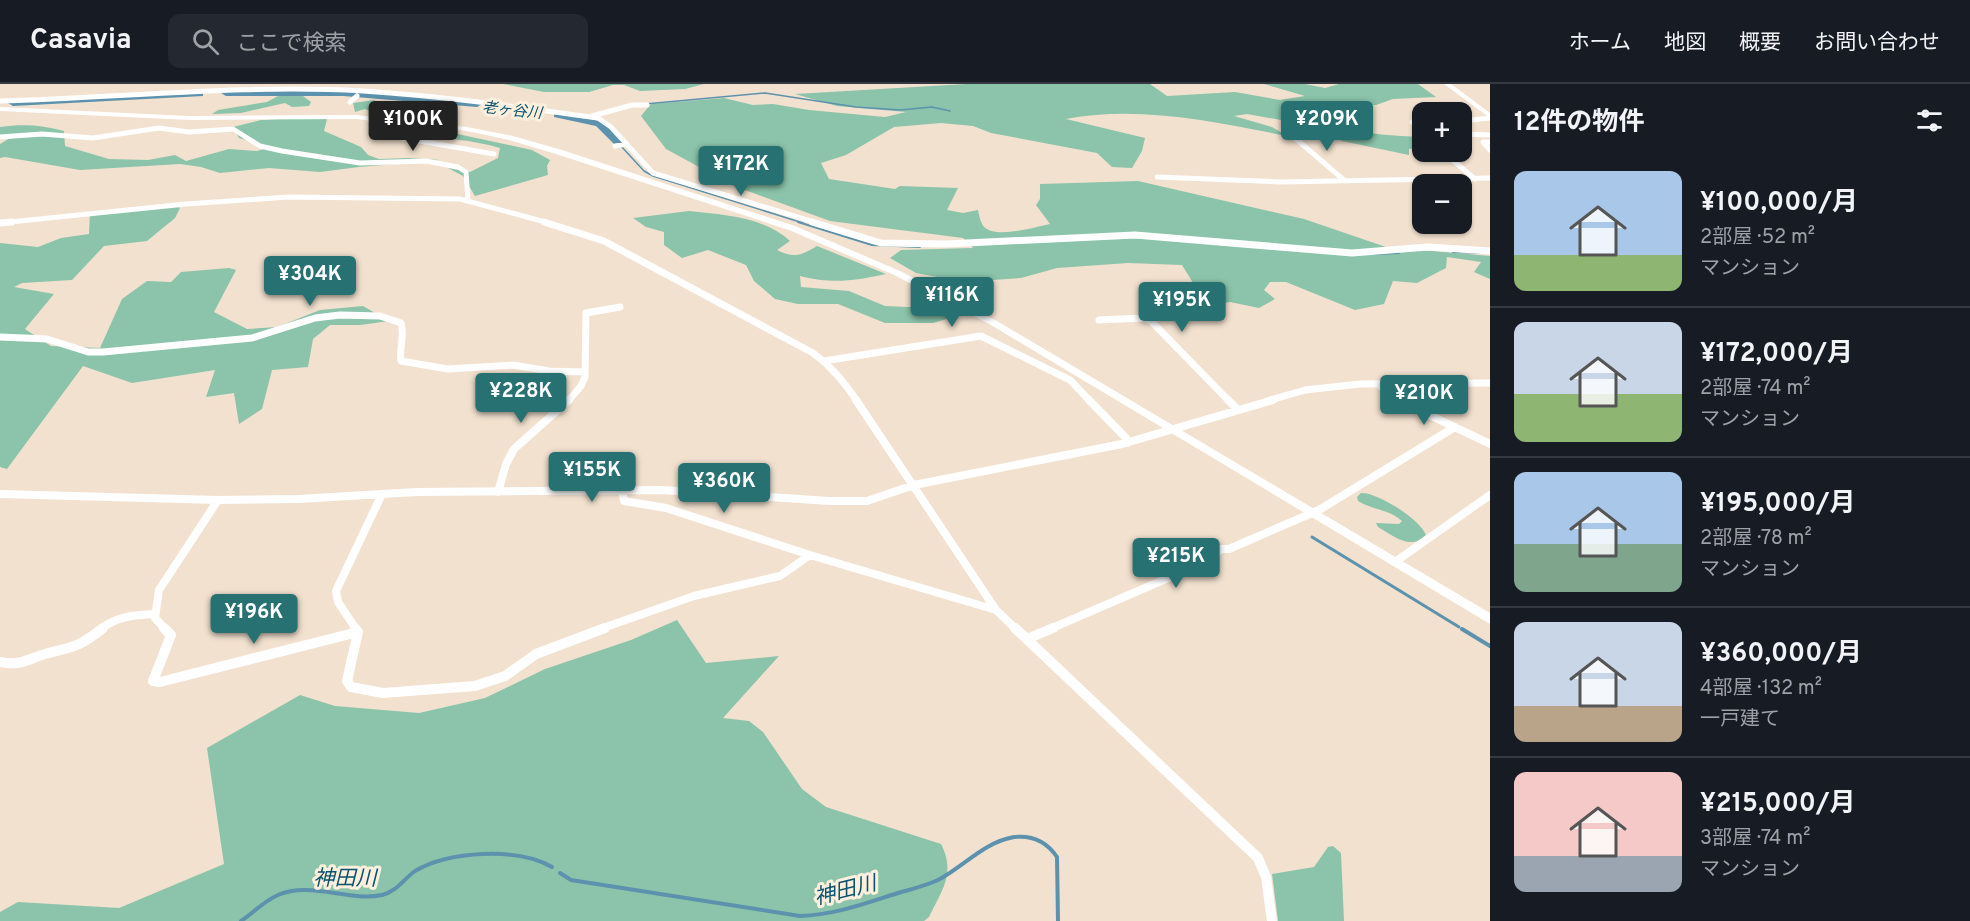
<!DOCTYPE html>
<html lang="ja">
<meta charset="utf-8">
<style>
:root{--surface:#171b24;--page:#242831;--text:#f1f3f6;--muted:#9ea1a6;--line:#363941;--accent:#277173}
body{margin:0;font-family:Overpass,"Noto Sans JP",sans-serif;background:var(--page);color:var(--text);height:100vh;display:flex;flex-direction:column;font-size:22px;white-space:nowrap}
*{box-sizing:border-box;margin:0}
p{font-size:20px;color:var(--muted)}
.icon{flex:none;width:33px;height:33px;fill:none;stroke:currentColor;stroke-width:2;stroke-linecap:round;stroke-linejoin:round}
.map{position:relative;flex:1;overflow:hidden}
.panel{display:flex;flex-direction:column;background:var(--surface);width:480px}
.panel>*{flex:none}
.fabs{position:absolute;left:1412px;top:18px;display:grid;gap:12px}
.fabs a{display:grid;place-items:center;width:60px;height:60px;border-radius:12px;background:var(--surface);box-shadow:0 2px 4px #0004;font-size:30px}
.price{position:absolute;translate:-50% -51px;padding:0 14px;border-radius:6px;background:var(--accent);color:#fff;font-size:20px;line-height:39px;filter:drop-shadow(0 2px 3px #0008)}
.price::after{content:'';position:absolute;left:50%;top:36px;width:18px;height:14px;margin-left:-9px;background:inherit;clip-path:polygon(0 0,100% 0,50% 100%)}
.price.on{background:#222;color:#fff}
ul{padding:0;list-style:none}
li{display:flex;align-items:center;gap:18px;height:150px;padding:0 24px}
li+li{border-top:2px solid var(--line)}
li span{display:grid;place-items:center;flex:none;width:168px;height:120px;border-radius:12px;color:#555}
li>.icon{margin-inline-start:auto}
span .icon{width:72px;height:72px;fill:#fffc;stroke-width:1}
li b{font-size:26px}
h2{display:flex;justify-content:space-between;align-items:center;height:72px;padding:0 24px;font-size:26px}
header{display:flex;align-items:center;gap:36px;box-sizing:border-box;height:84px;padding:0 30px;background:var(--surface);border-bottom:2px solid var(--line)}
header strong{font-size:28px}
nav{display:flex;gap:33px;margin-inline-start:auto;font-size:21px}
.search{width:420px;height:54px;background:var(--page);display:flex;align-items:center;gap:15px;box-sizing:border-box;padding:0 21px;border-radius:12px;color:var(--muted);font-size:22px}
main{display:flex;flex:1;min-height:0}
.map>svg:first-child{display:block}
.green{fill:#8bc4aa}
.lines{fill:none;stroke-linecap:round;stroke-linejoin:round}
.stream-far3{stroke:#5c92ad;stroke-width:1.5}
.stream-far2{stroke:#5c92ad;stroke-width:2}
.stream-far1{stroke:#5c92ad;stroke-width:3}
.stream{stroke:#5c92ad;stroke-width:4}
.river{fill:#5c92ad;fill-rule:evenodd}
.street-far3{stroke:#fff;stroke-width:5}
.street-far2{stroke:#fff;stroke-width:7}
.street-far1{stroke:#fff;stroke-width:8}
.street{stroke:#fff;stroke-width:10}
.secondary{fill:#fff;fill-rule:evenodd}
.labels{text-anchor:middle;stroke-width:6;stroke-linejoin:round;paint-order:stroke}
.far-water-label{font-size:15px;font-style:italic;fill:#08536f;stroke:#ffefdd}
.near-water-label{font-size:21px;font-style:italic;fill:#08536f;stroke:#ffefdd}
</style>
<header>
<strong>Casavia</strong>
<div class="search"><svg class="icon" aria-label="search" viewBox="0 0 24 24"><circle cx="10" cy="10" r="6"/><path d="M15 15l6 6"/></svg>ここで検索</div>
<nav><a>ホーム</a><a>地図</a><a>概要</a><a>お問い合わせ</a></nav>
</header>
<main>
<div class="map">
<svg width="1490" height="837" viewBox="0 0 1490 837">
<rect width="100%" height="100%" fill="#f2e1cf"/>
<path class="green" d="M503,0H704L685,5L640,7L624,1H613L589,8H544Z
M966,0H1150L1167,12L1235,8L1280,16L1305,12L1264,0H1305L1325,4L1339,0H1418L1436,13L1393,15L1376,21L1323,20L1321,27C1353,52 1383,51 1422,53V64L1409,65V71L1342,57L1333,52L1331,45L1247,30L1234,32L1272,43L1287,52C1215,38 1139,21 1066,35L1145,54L1142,67L1132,84L1112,83L1097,69L991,49L973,42L941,39L894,43L846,71L821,79L829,95L895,105L900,102L958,104L947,126L963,129L978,126C979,131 980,136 982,140C991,157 1034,143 1050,140L1036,121L1040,115V100L1138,97L1304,135L1386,163L1490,172V195L1474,188L1481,178L1447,173L1446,184L1417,199L1393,197L1384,220L1355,226L1286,198H1270L1264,206L1275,215L1259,224L1230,218L1195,224V202L1182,181L1128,179L1057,184L1021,194L964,198L916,189L890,174L901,166L973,164L963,154L830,137L734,102L666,65L641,32L651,20L724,14L753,21L773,20L809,26L885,33L906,28L837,22L795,10Z
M278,12H303L311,18L309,22L292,23L285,19L241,29L212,30L218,26L267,18Z
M374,16L380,20L393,22L399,29L380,32L365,25L355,28L353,19Z
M295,34L327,35L324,47L361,63L368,71L379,75L409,74L440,76L359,83L320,88L269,84L220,89L201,83L180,80L80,86L5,73L0,74V60L10,54L0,52V43C23,40 42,41 64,47L65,62L109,75L148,76L175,71L186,77L229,65L257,67L271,63L239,54L233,43L261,36Z
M425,43L532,66L550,76L547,82L548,91L475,112L463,92L448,84L470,88L498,74L500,64C474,56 445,55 418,50Z
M178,122L180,124L175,134L147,157L104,162L72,196L22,199L14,203L54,210L25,245L51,262L100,264L122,215L147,197L171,198L181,188L229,184L236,186L214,228L247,245L277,243L320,226L363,222L389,237L360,241H330L313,255L308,283L272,286L262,325L239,340L234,309L206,313L215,286L132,299L83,282L7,385L0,383V159L38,163L61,154L89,150L90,128Z
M689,127C724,131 762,132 790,157L777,166C794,175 802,171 817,162L886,190C853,197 833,200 800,192L801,203L849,207L885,222L933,224L953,233L933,239H885L838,220H798L775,215L754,197L746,181L708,166L682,174L664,161V148L646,143L633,134Z
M1361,409C1377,408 1420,435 1426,451C1410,467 1394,452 1378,443L1376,439L1399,440L1402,437C1389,425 1372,426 1358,417L1357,413Z
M677,536L706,579L779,572L723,634L749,637L763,648L802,705L826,723L941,760C956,789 942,806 929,833L924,837H0V828L18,818L119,824L224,780L207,664L300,611L335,622L419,629L485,614L545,585L631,556Z
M1333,762L1341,769L1344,837H1278L1272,790L1314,783L1328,763Z"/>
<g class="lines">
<path class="stream-far3" d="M645,20L765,9L856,23L900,26L932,23L950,27
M620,61L644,87L653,92L803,139"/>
<path class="stream-far2" d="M798,138L872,161L920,163
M1453,168L1482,169
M1376,170L1399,169"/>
<path class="stream-far1" d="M1312,453L1459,543"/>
<path class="stream" d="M1462,545L1490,562
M560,789L571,796L800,832C835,831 866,819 898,809C912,805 925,802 938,796C963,783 984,758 1014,753C1032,751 1047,758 1057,773L1058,837
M241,837C253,829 264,817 278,811C311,797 349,818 382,811C396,808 404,795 415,787C449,767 517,763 552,783"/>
<path class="river" d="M343,6L477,17L482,20L477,23L343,12H226L221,9L226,6Z
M199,7L203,8V12L13,22L8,19L13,16Z
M558,28L604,38L624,59L619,62L615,61L596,42L554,33V29Z"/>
<path class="street-far3" d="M0,17C121,14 242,0 363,7C442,12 520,23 598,34L611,43L653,89L817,139
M350,18L357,12
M592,32L632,21H647
M372,34L370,36L402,54L494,70
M1461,37L1490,34
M1422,38H1412L1422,44
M1461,50L1490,51
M0,53L42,50L93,54L159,44L189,48L233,45L260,62L282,67L360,79L426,77L458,83L466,88L468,116
M1296,55L1345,97
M1490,58H1483L1490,66
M615,62L627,60
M1443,68L1475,95
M1157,93L1282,98L1490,94
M0,139L186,120L289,113L460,115L549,139"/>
<path class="street-far2" d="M544,138L604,157L813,269C832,283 844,298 857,317
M812,138L881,159L946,160L1135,151L1352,169L1428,163L1490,167
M0,139L12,138
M1099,236L1144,234L1151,237L1229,317
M0,253L47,255L88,268H103L252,254L315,234L340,231L380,232L401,239C405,252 399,264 401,277L448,285L513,281L549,287L585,288
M824,277L981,252L1070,296L1090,317
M1378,300L1391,312L1401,317
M568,317L581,302L585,293L586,229L620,223
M1267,317L1305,306L1360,300L1490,299"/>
<path class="street-far1" d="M856,316L996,526L1016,545
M1089,316L1126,354L1127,359
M1228,316L1237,325
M1398,316L1490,360
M622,406L624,417L666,424L810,471L996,526
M498,408L506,380L514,365L569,316
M0,410L218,416L299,415L416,408L662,406L829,417H867L914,401L1122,360L1273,316
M1395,478L1490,411
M101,545C117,532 135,531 155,530
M165,545L155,534L159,506L218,416
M356,545L338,518L336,507L382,410
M600,545L694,512L780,492L810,471
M1050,545L1175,491L1222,465H1229L1319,426L1455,343"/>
<path class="street" d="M164,544L171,551L153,597L160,598L358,548
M355,544L358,548L347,597L351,603L383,609L475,602L505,592L536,570L605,544
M1015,544L1258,774L1266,793L1272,837
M1027,555L1053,544
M0,578C20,582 26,576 45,570C74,562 78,564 103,544"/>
<path class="secondary" d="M1444,0H1451L1490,29V34Z
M0,23L189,32L356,31L467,43L513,52L562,66L795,142L900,187L997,237L1490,529V540L991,241L894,191L789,146L556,70L509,56L467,47L356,35L189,36L0,27Z"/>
</g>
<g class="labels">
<g class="far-water-label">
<text transform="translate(512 26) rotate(6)" y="5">老ヶ谷川</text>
</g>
<g class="near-water-label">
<text x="345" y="801">神田川</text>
<text transform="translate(845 806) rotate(-14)" y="7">神田川</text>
</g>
</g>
</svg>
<div class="fabs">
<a>+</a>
<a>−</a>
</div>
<b class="price on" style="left:413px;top:68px">¥100K</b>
<b class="price" style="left:1327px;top:68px">¥209K</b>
<b class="price" style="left:741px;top:113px">¥172K</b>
<b class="price" style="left:310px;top:223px">¥304K</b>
<b class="price" style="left:952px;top:244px">¥116K</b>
<b class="price" style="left:1182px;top:249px">¥195K</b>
<b class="price" style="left:521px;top:340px">¥228K</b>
<b class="price" style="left:1424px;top:342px">¥210K</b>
<b class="price" style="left:592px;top:419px">¥155K</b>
<b class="price" style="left:724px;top:430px">¥360K</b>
<b class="price" style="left:1176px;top:505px">¥215K</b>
<b class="price" style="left:254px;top:561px">¥196K</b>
</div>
<section class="panel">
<h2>12件の物件<svg class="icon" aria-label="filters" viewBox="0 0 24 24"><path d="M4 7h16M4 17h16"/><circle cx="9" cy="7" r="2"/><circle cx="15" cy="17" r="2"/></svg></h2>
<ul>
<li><span style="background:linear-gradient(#a9c7e8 70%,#8fb573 0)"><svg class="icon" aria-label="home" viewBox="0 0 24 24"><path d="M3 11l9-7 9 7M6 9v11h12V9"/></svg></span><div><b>¥100,000/月</b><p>2部屋 · 52 m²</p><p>マンション</p></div></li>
<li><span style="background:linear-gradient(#c9d6e8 60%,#8fb573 0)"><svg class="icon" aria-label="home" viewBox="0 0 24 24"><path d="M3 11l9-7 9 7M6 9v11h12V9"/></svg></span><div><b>¥172,000/月</b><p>2部屋 · 74 m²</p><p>マンション</p></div></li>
<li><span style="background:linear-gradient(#a9c7e8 60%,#7fa58c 0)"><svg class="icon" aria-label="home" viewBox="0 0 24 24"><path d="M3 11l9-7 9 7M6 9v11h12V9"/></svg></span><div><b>¥195,000/月</b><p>2部屋 · 78 m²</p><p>マンション</p></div></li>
<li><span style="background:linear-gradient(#c9d6e8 70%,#b9a48a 0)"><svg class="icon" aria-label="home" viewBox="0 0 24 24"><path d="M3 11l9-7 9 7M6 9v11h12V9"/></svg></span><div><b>¥360,000/月</b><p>4部屋 · 132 m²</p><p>一戸建て</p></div></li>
<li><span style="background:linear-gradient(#f6c9c9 70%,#9aa5b1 0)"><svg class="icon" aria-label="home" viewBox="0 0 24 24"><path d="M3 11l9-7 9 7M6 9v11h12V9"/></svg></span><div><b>¥215,000/月</b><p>3部屋 · 74 m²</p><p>マンション</p></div></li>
</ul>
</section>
</main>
